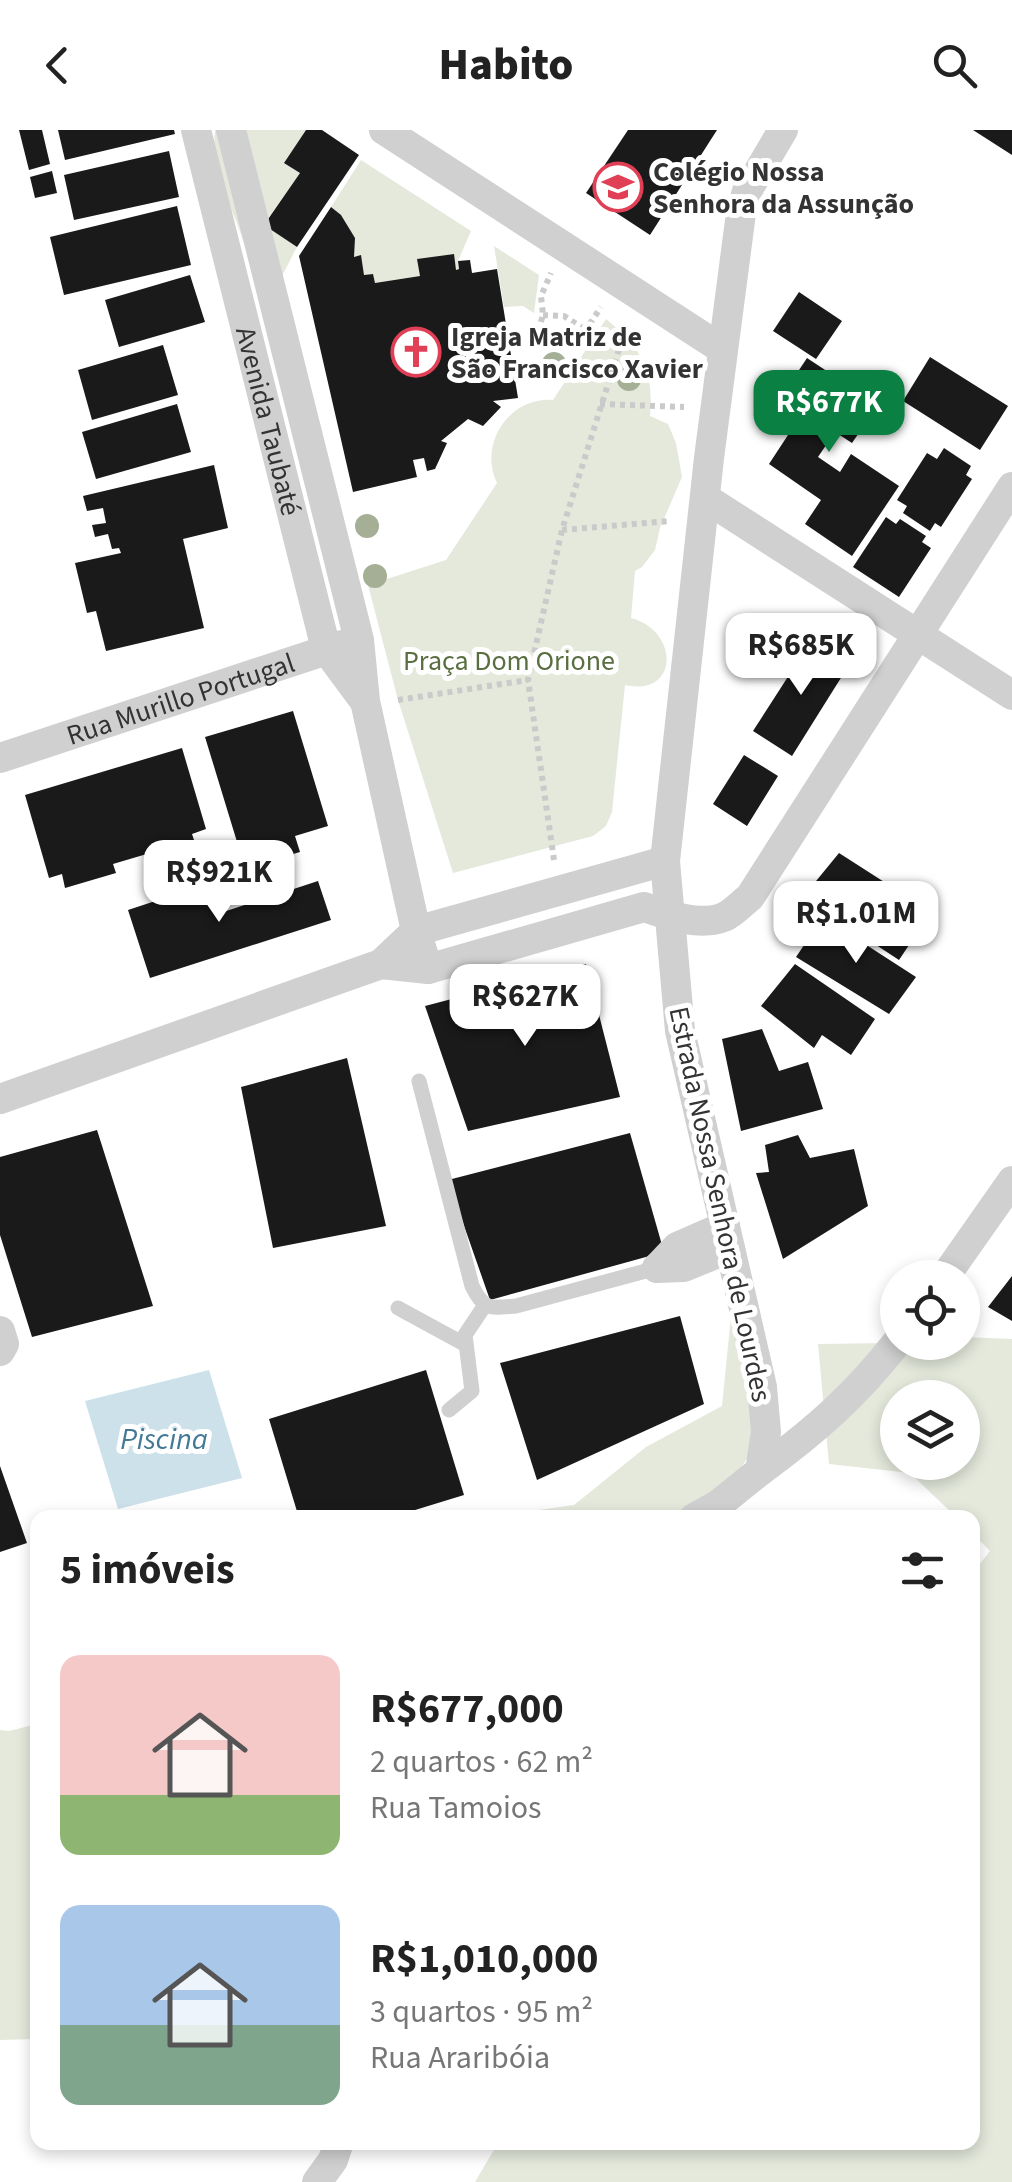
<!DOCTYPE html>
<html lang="pt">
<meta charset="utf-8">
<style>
:root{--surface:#fff;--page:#f6f6f6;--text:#222;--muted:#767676;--accent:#0b8043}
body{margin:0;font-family:"Source Sans 3",sans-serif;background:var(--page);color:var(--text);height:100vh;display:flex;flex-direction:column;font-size:38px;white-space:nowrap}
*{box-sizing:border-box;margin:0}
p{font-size:32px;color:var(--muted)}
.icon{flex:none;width:55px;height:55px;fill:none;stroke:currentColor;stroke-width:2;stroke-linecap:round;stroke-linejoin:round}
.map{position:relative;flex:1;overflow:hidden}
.side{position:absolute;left:30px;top:1380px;width:950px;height:640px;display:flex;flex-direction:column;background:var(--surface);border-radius:20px;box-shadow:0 5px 15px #0003}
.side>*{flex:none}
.buttons{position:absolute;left:880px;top:1130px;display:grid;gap:20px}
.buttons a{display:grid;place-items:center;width:100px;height:100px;border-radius:50%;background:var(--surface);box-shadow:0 5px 15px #0003;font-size:50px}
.price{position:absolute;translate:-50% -85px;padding:0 22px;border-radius:20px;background:#fff;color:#222;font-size:32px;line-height:65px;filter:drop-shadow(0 2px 5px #0008)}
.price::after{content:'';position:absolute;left:50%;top:60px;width:30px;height:22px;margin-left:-15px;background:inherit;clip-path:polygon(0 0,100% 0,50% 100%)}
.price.selected{background:var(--accent);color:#fff}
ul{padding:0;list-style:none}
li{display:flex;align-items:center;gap:30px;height:250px;padding:0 30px}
li span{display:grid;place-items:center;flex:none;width:280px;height:200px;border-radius:20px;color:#555}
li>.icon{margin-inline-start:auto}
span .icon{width:120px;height:120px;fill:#fffc;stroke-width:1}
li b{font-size:42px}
h2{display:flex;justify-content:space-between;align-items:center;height:120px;padding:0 30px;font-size:42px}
header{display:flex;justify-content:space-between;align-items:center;height:130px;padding:0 30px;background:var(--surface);font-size:45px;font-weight:800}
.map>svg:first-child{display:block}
.green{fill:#e4e9dc;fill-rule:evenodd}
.water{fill:#cde1eb}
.building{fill:#1a1a1a}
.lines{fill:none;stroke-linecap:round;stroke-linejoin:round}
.path{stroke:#cacaca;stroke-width:6;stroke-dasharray:5 5;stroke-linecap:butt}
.lane{stroke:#d0d0d0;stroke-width:15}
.street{stroke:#d0d0d0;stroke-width:30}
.tree{fill:#a4af96}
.labels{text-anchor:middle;stroke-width:10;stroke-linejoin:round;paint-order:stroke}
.poi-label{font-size:28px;font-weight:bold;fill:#333;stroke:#fff;text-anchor:start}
.street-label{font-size:28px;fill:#333;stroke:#fff}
.park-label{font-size:28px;fill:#596e41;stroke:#fff}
.water-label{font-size:30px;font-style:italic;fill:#427994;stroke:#fff}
</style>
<header><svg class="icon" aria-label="back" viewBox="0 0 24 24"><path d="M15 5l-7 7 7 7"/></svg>Habito<svg class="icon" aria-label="search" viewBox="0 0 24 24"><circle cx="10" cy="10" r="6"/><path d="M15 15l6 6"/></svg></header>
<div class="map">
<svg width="1012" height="2052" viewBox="0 0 1012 2052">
<rect width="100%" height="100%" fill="#fff"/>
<path class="green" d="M215,0H306L285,32L300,43L264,94L297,117L283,144L282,159L259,154C251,141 250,130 245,116C233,76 210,44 215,0Z
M361,30L471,101L458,131L459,139L456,140L453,124L418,129L420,146L375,153L373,144L364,145L361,126L354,127C354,106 348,90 331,77Z
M494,116L539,145L534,183L523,176L504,177Z
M606,189C642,219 654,239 650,286L668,294L676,313L682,347L660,398L655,420L642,437L635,441L631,488C680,501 679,567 625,555L612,682L606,696L593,706L453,743L398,570L368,455L446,430L497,353C478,314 509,267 553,270Z
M731,1186H757V1312L721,1371L676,1387L480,1388L574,1375L646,1317L722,1276Z
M963,1207L1012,1209V2052H475L498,2013L972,2012V1444L990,1421L973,1404L972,1388L956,1387L910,1343L829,1334L818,1214L962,1212ZM898,1268H962V1332H898Z
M37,1594V1909L0,1910V1600L9,1601Z"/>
<path class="water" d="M209,1240L242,1348L118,1379L85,1271Z"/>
<path class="building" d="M19,0H42L50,34L29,40Z
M58,0H174L175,4L65,30Z
M306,0H322L359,25L297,117L264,95L300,43L284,33Z
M628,0H717L650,105L586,63Z
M973,0H1012V25Z
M169,21L179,67L74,90L64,45Z
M52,41L57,63L35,68L30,47Z
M177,76L191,135L64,165L50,107Z
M331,77L341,85L355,108L354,127L361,125L364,145L373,144L375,153L420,146L417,129L454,124L456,140L459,139L458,131L470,130L472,143L497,139L518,268L493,271L501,277L483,296L468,289L441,311L447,313L435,339L427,341L424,328L413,330L417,347L353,362L299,126Z
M190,145L205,192L119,217L105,170Z
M799,162L842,191L816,229L773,201Z
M163,215L178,265L92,290L78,240Z
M930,227L1008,276L980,320L903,271Z
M807,228L878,275L852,313L835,302L818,327L840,342L851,324L899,356L852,426L805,394L821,370L769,334L788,305L766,290Z
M177,274L191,322L96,349L82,302Z
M944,318L971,336L966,345L972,349L941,397L935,393L930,401L903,383L907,376L897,370L927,323L937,329Z
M214,335L228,398L183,409L204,498L106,521L96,481L87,483L75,433L121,423L119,418L112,419L108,404L95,407L92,395L106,393L103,378L87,381L83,366Z
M886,387L896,394L900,389L926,406L922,412L931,418L899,467L853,437Z
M811,511L849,535L792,626L753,601Z
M293,581L328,696L295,706L300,722L245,738L205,607Z
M182,618L206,699L192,704L194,710L113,734L116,743L65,758L62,744L49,748L25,665Z
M744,625L778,646L747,696L713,674Z
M839,723L931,782L899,830L803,767Z
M318,751L331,790L150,848L128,780L210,753L220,783Z
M823,787L916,847L889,884L796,827Z
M586,834L620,967L468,1001L425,876Z
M795,834L875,889L851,925L822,905L814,918L761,876Z
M762,899L779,941L808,932L823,979L741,1001L722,909Z
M347,928L386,1096L273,1118L241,957Z
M97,1000L153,1176L32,1207L0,1105V1027Z
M630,1003L664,1122L490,1170L448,1050Z
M798,1005L810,1028L854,1019L868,1076L783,1129L756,1043L769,1042L765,1015Z
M1012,1146V1191L988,1177Z
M680,1186L704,1274L537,1350L500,1233Z
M426,1240L464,1365L389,1388H299L269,1289Z
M0,1336L27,1413L0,1422Z"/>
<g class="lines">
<path class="path" d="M543,185L564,186L586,200
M514,218L537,205L543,185L541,166L551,143
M573,219L601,177
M600,274L684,277
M562,400L670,391
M398,570L528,550
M554,730L528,550L562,400L627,194"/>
<path class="lane" d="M419,951L472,1156C484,1181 491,1178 516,1176L657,1138
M398,1178L466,1215
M449,1280L472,1261L465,1205L485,1175"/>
<g class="street">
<path id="s1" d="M196,0L326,519L363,569"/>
<path d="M231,0L359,510L365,571L416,801L428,839"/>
<path d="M384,0L722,219"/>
<path d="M705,368L1012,565"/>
<path id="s2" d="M0,628L342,515"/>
<path d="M381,834L428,839L644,777C667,785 700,797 724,787C733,783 742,773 750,767L1012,357"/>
<path d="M0,969L381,834L416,801L665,731"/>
<path d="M657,1138L677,1117L725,1096"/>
<path d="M657,1138L684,1137L730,1118"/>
<path d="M944,1148L1012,1051"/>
<path d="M0,1201L4,1214L0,1221"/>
<path d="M760,1341C815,1301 856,1265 898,1211"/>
<path d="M694,1388L719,1374L760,1341L766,1302L762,1257L680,901L665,731L709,328L741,83L747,61L783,0"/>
<path d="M317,2052L333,2030L339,2012"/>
</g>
</g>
<g class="tree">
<circle cx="554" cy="234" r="12"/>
<circle cx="629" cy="249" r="12"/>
<circle cx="367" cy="396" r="12"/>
<circle cx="375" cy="446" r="12"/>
</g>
<defs>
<g id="school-ring" transform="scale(2.5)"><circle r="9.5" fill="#fff" stroke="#e03f55" stroke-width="1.5"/><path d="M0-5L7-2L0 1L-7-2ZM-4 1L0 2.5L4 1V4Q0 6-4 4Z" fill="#e03f55"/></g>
<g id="church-ring" transform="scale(2.5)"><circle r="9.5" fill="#fff" stroke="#e03f55" stroke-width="1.5"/><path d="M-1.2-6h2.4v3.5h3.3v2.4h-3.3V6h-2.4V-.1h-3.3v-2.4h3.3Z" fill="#e03f55"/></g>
</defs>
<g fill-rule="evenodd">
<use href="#school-ring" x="618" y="57"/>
<use href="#church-ring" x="416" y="222"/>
</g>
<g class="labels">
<g class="poi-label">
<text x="653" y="51">Colégio Nossa<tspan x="653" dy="32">Senhora da Assunção</tspan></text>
<text x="451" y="216">Igreja Matriz de<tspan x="451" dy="32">São Francisco Xavier</tspan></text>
</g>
<g class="street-label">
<text dy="10" stroke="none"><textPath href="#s1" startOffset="300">Avenida Taubaté</textPath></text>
<text dy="10" stroke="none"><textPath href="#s2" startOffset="190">Rua Murillo Portugal</textPath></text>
<text transform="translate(721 1074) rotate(78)" y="10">Estrada Nossa Senhora de Lourdes</text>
</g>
<g class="park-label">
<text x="509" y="540">Praça Dom Orione</text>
</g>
<g class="water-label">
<text x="164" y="1319">Piscina</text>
</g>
</g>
</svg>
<div class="buttons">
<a><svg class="icon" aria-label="locate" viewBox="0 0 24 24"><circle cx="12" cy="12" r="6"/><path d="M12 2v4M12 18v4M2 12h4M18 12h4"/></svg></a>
<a><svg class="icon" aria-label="layers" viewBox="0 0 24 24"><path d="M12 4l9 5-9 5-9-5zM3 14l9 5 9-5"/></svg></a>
</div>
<b class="price selected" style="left:829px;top:325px">R$677K</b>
<b class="price" style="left:801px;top:568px">R$685K</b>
<b class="price" style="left:219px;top:795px">R$921K</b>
<b class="price" style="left:856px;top:836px">R$1.01M</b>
<b class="price" style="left:525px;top:919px">R$627K</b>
<section class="side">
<h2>5 imóveis<svg class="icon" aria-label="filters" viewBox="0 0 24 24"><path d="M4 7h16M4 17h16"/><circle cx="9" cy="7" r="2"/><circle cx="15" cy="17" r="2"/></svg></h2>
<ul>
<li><span style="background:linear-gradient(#f6c9c9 70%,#8fb573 0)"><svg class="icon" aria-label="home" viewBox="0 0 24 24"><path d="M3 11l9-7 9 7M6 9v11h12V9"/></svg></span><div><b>R$677,000</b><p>2 quartos · 62 m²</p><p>Rua Tamoios</p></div></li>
<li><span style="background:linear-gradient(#a9c7e8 60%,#7fa58c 0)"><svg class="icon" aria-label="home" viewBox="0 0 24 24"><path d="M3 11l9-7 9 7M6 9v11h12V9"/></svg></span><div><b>R$1,010,000</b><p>3 quartos · 95 m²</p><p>Rua Araribóia</p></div></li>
</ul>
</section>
</div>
